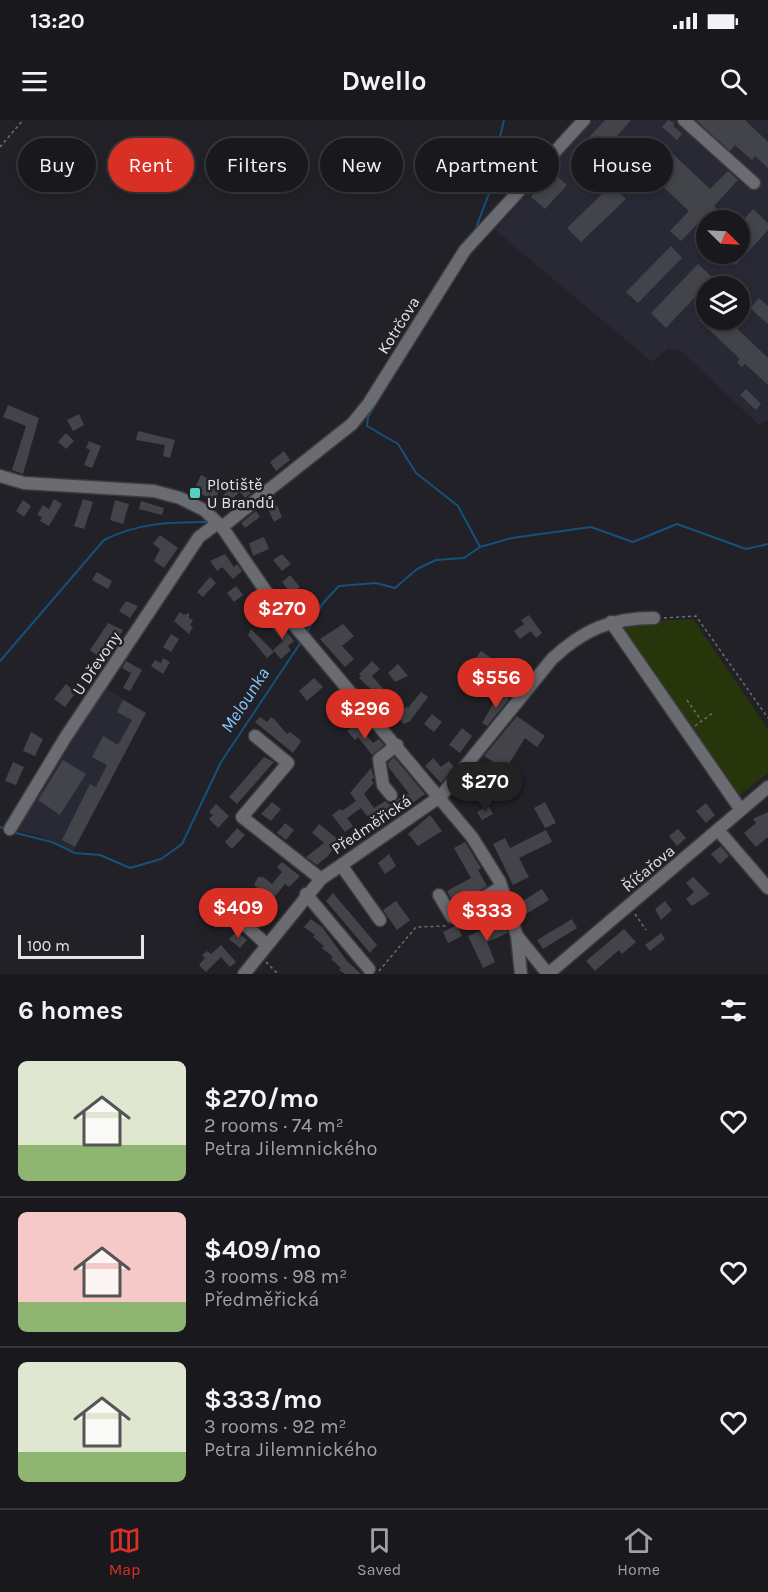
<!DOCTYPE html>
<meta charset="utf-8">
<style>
:root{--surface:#19191d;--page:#26262a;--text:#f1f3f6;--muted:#9fa0a4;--line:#37383b;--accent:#d93025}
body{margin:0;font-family:Karla,sans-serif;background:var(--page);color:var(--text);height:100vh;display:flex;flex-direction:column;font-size:22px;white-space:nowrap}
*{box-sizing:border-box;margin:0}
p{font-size:20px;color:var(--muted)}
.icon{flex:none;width:33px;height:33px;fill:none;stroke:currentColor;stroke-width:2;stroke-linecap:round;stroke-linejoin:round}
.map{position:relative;height:854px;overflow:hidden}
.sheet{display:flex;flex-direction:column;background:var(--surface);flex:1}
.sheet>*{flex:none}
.guide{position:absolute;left:18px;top:18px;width:732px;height:54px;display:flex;gap:12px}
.needle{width:39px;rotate:114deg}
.fabs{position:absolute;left:696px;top:90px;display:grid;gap:12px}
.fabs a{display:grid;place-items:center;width:54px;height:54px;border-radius:50%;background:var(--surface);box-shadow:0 3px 9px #0003,0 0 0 2px var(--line);font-size:30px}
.scale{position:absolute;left:18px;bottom:15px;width:126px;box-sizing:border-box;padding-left:6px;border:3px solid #e4e4e8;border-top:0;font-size:16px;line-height:21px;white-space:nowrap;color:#e4e4e8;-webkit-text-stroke:4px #212127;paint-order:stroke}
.price{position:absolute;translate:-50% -51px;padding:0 14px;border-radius:21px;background:var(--accent);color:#fff;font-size:20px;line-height:39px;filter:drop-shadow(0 2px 3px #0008)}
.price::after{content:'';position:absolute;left:50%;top:36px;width:18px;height:14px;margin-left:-9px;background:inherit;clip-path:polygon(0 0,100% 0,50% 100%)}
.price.current{background:#222;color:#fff}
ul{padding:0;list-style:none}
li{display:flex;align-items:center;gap:18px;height:150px;padding:0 18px}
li+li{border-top:2px solid var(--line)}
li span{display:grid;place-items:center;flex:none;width:168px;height:120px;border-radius:9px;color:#555}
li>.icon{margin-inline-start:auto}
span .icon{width:72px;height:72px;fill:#fffc;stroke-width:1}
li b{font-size:26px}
h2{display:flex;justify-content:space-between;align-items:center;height:72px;padding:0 18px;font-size:26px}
.pill{padding:0 21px;border-radius:27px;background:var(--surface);box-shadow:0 3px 9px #0003,0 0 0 2px var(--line);font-size:21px;line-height:54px}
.pill.current{background:var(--accent);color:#fff}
.status{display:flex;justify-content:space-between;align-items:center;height:42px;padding:0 30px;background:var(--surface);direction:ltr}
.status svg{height:16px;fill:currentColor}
header{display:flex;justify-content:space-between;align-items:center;height:78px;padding:0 18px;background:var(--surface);font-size:27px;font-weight:700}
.tab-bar{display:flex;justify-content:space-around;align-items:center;height:84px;border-top:2px solid var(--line);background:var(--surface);font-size:16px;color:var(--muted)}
.tab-bar a{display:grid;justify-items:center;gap:3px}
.tab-bar .current{color:var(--accent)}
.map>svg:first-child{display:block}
.built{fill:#292935;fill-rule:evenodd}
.green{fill:#27360a}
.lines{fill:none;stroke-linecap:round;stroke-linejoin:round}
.stream{stroke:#14527c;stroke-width:2}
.building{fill:#43444a}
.minor-casing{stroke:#3b3b40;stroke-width:15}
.path{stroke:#6e6e73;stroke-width:1.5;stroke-dasharray:3 3;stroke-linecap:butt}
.minor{stroke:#6b6b72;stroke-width:12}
.poi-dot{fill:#55cec4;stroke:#212127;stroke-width:2}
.labels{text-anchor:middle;stroke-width:5;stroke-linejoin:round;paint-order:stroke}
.street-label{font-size:16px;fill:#e4e4e8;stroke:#212127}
.poi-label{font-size:16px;fill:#e4e4e8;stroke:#212127;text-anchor:start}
.water-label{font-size:18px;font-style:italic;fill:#87c7fb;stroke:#212127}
</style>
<div class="status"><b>13:20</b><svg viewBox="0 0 49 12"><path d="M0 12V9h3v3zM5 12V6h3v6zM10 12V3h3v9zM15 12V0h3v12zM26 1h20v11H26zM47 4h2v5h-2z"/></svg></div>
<header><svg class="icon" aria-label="menu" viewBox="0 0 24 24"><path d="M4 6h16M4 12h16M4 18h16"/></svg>Dwello<svg class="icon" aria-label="search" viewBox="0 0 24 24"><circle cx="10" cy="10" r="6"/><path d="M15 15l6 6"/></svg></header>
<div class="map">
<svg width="768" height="854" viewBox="0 0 768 854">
<rect width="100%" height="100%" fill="#212127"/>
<path class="built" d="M593,0H768V300L759,305L681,231L668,228L652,242L495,110ZM706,100H740V134H706ZM706,166H740V200H706Z
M104,567L146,593L74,731L44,717L8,709Z"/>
<path class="green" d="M693,499L768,609V653L736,678L617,503Z"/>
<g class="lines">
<path class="stream" d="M476,108L494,60L495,38L504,0
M469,134L368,297L367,306L398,324L416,353L458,386L480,427
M307,512L323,483L339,466L376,463L395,468L417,449L436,440L464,438L480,427L512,418L591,407L633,422L677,404L746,429L768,424
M0,541L104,420C138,403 169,402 206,402
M0,707L7,710
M12,712L52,722L75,733L100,735L130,748L161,739L182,724L221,642L301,522"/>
</g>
<path class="building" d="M605,0H631L595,42L579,28Z
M668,0L675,3L673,6L682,14L677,20L662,7Z
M696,0H745L768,22V48L755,36L752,40L735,25L730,31Z
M656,18L710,69L728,51L738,60L714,86L724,96L716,100L708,93L681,121L670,111L689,91L639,44L646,36L639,29L644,23L648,26Z
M552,52L567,65L545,89L531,77Z
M602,56L626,79L581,122L567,108L605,71L596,62Z
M753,89L768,103V110L736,145L724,134H740V104Z
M671,126L682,138L638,183L626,172Z
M698,144L713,158L666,208L651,193Z
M759,178L768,186V204L750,188Z
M699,200H728L768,238V265L745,244L742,247L737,242L740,239Z
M746,269L761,284L756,290L740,275Z
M8,285L39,298L23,354L12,350L26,306L3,297Z
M79,294L84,305L73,311L67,300Z
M138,311L175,320L170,338L163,336L165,325L136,320Z
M66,313L74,321L66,329L58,322Z
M89,321L101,326L92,348L84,345L90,330L86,328Z
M284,331L290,340L276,351L270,342Z
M201,355L222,365L214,381L194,370Z
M240,360L251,373L245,378L240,372L226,384L220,378Z
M54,379L62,384L49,406L40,401L42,397L37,395L43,385L49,389Z
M83,379L93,382L84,409L74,406Z
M23,380L31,386L24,397L16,391Z
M115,380L129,384L123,404L110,400Z
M141,381L164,388L162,395L139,389Z
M277,385L282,397L274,402L268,389Z
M256,391L260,397L245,408L241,403Z
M160,415L178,428L164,448L154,441L160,429L153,424Z
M264,417L269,429L253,436L249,423Z
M225,434L234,447L237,444L242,451L233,459L222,447L217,451L210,441Z
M282,434L291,444L282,451L273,440Z
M97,452L112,461L108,469L92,460Z
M290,455L300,467L291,474L282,462Z
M210,457L216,463L203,477L197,472Z
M236,466L243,475L234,482L227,473Z
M258,479L267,491L257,498L249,486Z
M126,481L138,486L130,498L119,491Z
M180,492L184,495L189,493V498L193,500L190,505L193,507L189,514L174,501Z
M529,495L542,513L536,518L531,511L520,519L514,511L524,504L521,500Z
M277,500L294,521L288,526L291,530L281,539L273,530L283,521L270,506Z
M108,503L123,510L108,532L111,534L106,542L90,530Z
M343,504L354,516L342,526L354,539L345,547L320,519Z
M251,509L274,532L267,538L248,515Z
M171,514L179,519L171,532L163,527Z
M481,531L494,540L481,560L470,552L475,545L472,543Z
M163,538L170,542L163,554L151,546L155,540L161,543Z
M126,541L142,550L130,571L123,568L131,553L122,548Z
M372,541L380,549L372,556L387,573L380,578L359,558L361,556L359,554Z
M398,544L408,556L395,562L388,553Z
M314,558L323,567L307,581L299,571Z
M66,564L73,570L71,572L74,575L65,587L54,579Z
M421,572L428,577L410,601L404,604L396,596L407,586L408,588Z
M504,574L509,579L487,606L482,603L498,575Z
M123,580L146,593L75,727L62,720L90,664L96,667L107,645L92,637L103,616L118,625L132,600L117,592Z
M338,584L345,592L337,604L328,594Z
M432,594L442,602L434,612L424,604Z
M517,596L545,616L537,627L525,618L505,650L484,636Z
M260,597L267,602L271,597L274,599L287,614L290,612L299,619L301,622L293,633L255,602Z
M356,604L373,623L379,619L384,625L372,635L358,617L355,620L347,611Z
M462,608L472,616L460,633L449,625Z
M31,612L43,619L35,636L23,631Z
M264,637L274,642L237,684L229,677Z
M394,637L425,674L377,709L361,688L347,698L353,706L345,712L332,695L340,689L342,691L356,681L350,673L371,648L374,658L371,660L374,663L364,674L374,688L385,681L390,685L406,674L410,675L389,648L388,643Z
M433,638L441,647L449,641L454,647L441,663L425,646Z
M63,640L86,654L60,695L38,680Z
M13,642L24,647L16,665L5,661Z
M469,656L477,668L470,678H466L460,668Z
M272,682L281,689L271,701L261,694Z
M545,682L556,703L545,708L534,688Z
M706,683L715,695L706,703L696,691Z
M216,684L229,696L218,708L209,699L213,695L209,692Z
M488,685L493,694L482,700L477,692Z
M768,692V717L756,727L744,713L756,703L753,699Z
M430,695L442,711L418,726L408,714Z
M285,703L294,710L286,720L277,713Z
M319,704L339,720L328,736L317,745L306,737L324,723L312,713Z
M237,708L245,715L232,729L225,722Z
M678,709L686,718L677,726L669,716Z
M546,710L552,722L519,738L529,757L513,765L493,724L505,718L510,728Z
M465,722L481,748L478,750L487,766L455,786L447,771L471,758L454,728Z
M721,726L729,736L720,744L711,734Z
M389,734L396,746L385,754L378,743Z
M282,742L300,756L289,767L285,764L272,780L270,778L267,782L258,774L261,771L254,765L258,757H263L272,764L282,752L277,747Z
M693,757L710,774L692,786L686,779L694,772L686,763Z
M542,769L549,780L526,794L521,782Z
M333,773L377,825L370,833L326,781Z
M396,781L410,800L397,810L383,790Z
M665,781L672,790L661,800L655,789Z
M220,790L226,798L216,808L208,801Z
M311,799L322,807L347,841L361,854H345L339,850L341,848L331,839L333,837L322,828L324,826L313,817L315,815L304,807Z
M572,799L577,808L543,829L537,820Z
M502,801L508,813L487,822L495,842L483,848L468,816Z
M457,805L462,816L448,823L443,812Z
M624,809L636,822L622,834L619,830L595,851L586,841Z
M237,811L247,820L240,828L229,819Z
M661,813L665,819L650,831L645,825Z
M221,825L236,842L230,847L221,837L206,852L199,845L205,838L202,835L207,831L211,834Z"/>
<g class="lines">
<g class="minor-casing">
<path id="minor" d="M684,0L754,63
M0,356L24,363L154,371L180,378L204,390L222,407L267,473L472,717L500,762L517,816L521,854
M222,407L352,304L369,283L465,130L584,0
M611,502L741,690
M255,616L288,643L242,697L321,759
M391,675L383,665L379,639L397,625
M10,709L65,618L199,417L218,403
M718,710L768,768
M341,745L380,800
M306,774L369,849
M439,775L452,797L501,767
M228,789L267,825
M518,817L548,854
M244,854L321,759L441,676L552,539C584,509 611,498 654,498
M548,854L768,667"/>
</g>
<path class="path" d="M0,27L23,0
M664,498L696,496L768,598
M687,580L701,600
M695,606L714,592
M635,794L646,810
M266,842L278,854
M379,851L416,807L446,806"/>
<use href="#minor" class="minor"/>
</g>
<rect class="poi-dot" x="189" y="367" width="12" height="12" rx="3"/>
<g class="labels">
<g class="street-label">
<text transform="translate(398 205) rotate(-58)" y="6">Kotrčova</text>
<text transform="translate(96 543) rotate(-56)" y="6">U Dřevony</text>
<text transform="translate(371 704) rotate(-34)" y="6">Předměřická</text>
<text transform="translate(648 748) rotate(-40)" y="6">Říčařova</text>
</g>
<g class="poi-label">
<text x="207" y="370">Plotiště<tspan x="207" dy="18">U Brandů</tspan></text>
</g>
<g class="water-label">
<text transform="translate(245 580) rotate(-57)" y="6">Melounka</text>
</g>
</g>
</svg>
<div class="fabs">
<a><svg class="needle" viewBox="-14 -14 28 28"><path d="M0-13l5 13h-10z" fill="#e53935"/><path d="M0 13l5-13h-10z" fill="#9fa0a4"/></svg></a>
<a><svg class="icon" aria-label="layers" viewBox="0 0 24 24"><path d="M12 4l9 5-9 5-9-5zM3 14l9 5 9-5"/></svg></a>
</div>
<div class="scale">100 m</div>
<b class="price" style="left:282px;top:520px">$270</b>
<b class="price" style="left:496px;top:589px">$556</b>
<b class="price" style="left:365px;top:620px">$296</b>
<b class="price current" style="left:485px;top:693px">$270</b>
<b class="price" style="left:238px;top:819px">$409</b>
<b class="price" style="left:487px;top:822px">$333</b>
<div class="guide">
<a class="pill">Buy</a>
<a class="pill current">Rent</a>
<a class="pill">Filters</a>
<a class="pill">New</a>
<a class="pill">Apartment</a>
<a class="pill">House</a>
</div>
</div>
<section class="sheet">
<h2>6 homes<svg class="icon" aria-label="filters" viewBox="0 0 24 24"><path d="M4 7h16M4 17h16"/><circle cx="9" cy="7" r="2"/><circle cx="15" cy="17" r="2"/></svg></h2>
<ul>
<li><span style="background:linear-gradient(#dfe7d0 70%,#8fb573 0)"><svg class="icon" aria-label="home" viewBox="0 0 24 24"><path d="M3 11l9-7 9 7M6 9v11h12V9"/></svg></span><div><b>$270/mo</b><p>2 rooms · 74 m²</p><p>Petra Jilemnického</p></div><svg class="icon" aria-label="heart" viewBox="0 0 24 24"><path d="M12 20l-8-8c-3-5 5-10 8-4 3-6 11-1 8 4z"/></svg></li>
<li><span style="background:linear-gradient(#f6c9c9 75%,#8fb573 0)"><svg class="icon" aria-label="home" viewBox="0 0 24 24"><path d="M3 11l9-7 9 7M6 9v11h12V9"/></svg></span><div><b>$409/mo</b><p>3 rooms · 98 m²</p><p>Předměřická</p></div><svg class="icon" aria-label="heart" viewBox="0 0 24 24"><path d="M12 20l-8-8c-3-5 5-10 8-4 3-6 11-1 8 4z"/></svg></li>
<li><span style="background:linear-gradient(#dfe7d0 75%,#8fb573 0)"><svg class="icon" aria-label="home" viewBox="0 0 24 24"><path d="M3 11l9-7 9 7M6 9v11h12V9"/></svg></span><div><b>$333/mo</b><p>3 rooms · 92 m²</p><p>Petra Jilemnického</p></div><svg class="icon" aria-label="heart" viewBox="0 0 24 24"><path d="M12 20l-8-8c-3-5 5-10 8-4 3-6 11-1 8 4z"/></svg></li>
</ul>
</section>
<nav class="tab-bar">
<a class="current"><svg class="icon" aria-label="map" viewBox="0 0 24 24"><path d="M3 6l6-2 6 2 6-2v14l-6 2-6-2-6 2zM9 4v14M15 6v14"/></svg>Map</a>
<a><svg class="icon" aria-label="saved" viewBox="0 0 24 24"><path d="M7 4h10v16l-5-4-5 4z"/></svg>Saved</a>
<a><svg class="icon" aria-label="home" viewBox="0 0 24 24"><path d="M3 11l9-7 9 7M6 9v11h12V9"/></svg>Home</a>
</nav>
